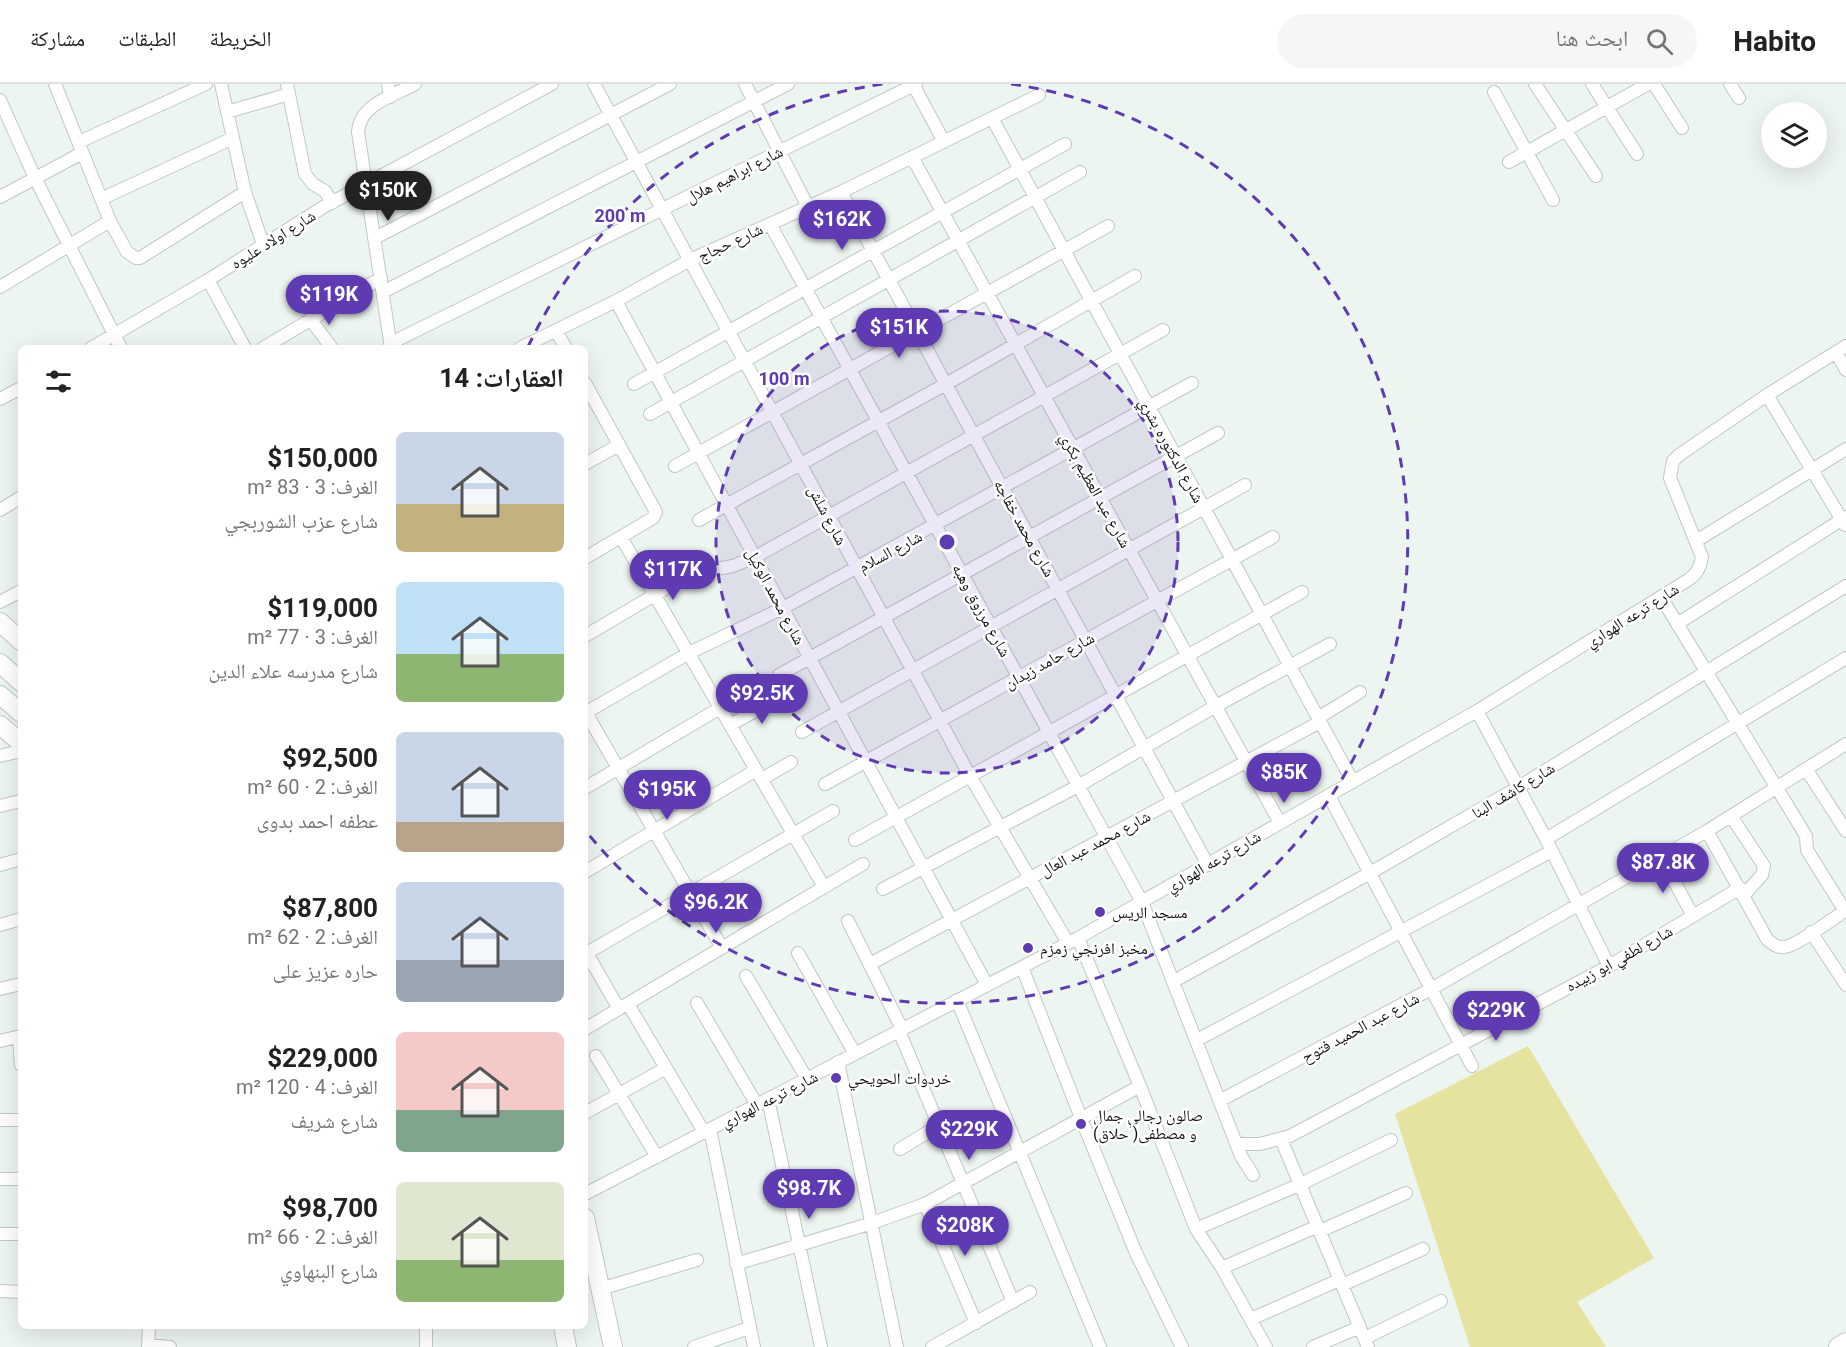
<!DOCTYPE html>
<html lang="ar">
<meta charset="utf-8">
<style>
:root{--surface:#fff;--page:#f6f6f6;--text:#222;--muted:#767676;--line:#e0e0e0;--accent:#5f3bb3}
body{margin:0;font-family:Roboto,"Noto Naskh Arabic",sans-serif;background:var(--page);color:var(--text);direction:rtl;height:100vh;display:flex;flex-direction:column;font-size:22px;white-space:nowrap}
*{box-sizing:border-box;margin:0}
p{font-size:20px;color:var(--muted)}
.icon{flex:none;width:33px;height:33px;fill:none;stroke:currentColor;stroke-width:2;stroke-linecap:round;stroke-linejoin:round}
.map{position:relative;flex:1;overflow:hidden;direction:ltr}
.sheet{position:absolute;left:18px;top:261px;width:570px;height:984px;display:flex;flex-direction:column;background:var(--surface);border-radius:9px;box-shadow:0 6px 24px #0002;direction:rtl}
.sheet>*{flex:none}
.fabs{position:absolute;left:1761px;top:18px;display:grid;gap:12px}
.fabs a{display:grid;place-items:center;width:66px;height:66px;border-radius:50%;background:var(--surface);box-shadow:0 6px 24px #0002;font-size:30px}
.price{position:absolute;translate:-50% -51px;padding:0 14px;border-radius:21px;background:var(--accent);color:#fff;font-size:20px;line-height:39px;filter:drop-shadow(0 2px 3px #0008)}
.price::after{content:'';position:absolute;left:50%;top:36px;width:18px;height:14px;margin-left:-9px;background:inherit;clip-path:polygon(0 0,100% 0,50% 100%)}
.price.on{background:#222;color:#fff}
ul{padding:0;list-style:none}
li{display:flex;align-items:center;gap:18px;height:150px;padding:0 24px}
li span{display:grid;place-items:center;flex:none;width:168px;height:120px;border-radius:9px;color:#555}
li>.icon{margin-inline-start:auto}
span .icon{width:72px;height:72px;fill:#fffc;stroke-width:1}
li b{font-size:26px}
h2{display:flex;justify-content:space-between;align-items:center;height:72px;padding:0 24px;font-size:26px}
header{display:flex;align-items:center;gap:36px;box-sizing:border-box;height:84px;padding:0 30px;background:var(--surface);border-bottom:2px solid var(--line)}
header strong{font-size:28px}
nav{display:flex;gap:33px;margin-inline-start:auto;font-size:21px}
.search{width:420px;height:54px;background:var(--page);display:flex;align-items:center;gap:15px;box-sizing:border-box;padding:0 21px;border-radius:33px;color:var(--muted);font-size:22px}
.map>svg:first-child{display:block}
.green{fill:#e6e3a1}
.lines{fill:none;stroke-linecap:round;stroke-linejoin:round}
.street-casing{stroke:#c0c8c3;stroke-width:14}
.secondary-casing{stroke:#c0c8c3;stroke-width:20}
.street{stroke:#fff;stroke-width:12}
.secondary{stroke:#fff;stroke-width:18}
.ring{fill:none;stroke:#5f3bb3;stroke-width:3;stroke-dasharray:10 8}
.poi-dot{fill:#5f3bb3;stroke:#fff;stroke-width:2}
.labels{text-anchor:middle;stroke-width:5;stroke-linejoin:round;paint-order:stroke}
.street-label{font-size:16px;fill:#121413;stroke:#fff}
.poi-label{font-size:16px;fill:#121413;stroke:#fff;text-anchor:start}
.centre{fill:#5f3bb3;stroke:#fff;stroke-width:3}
.ring-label{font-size:18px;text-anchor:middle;font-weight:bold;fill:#5f3bb3;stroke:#fff;stroke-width:5;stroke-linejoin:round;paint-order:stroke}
</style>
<header>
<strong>Habito</strong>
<div class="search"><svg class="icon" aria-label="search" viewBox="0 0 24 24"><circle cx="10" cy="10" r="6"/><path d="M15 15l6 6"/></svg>ابحث هنا</div>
<nav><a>الخريطة</a><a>الطبقات</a><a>مشاركة</a></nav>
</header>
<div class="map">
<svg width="1846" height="1263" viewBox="0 0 1846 1263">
<rect width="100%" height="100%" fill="#edf5f0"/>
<path class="green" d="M1528,962L1654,1174L1577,1218L1606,1263H1470L1395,1030Z"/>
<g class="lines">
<g class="street-casing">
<path id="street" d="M55,0L110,137L127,168L136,174H140L245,108
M221,0L245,108L263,160
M287,0L305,90L313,100L325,107L332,119
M388,0L390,13
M594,0L970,692L1068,859
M745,0L808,123
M913,0L944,58
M1535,0L1596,92
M1592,0L1637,70
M1654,0L1682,44
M1730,0L1739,14
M1494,8L1553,116
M0,16L35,94L121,264
M227,28L289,10
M992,34L1353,698
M79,58L206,0
M912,73L1280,739
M1509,78L1648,0
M841,108L1208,781
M0,113L82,69
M101,115L233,54
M770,140L1142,818L1241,1072L1253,1091
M375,154L670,0
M208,196L245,264
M0,203L110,137
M383,208L788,0
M616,217L987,901
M310,235L332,264
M556,247L566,264
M391,259L916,0
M91,264L208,196L325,122L552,0
M263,264L381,194
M391,264L358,48C360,20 393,12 415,0
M520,264L616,217L690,176L841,108L1039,11
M1836,268L1846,286
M585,299L656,428L653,434L585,474
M634,300L1065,60
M1767,311L1845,441
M0,315L21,304
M650,330L1080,88
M585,380L619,361
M675,382L1108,142
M0,426L21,413
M699,436L946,300L1135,192
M621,453L824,803
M1696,457L1846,365
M1661,513L1806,752L1807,766L1845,827
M0,518L21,507
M1677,540L1846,433
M585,552L690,490L733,482L755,473L1163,246
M779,591L1218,349
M585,627L722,864
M1477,627L1546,755L1609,882
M585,629L689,569L783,524L1192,299
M1318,634L1360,608
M730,641L779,614
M802,648L1245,401
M0,672L21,667
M1806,685L1846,747
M762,695L791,678
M825,700L1273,453
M585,704L720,624
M1329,712L1472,982
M0,722L21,717
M1731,732L1764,782L1762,791L1744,811
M1707,747L1767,855C1772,860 1777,864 1784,863C1795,863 1834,834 1846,826
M1546,755L1846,574
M855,756L1302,508
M1661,773L1693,832
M0,781L21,775
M585,788L756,686
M883,805L1078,702L1216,622L1330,560
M848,837L902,945
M0,841L21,835
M1811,848L1846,901
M1078,854L1140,1002L1196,1145L1222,1184L1266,1263
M585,866L619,925
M798,869L855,970
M585,870L833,727
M870,880L1320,638
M1022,883L1081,1034L1136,1169L1182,1263
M746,892L807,995
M1174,897L1370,789L1517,704L1846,502
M0,905L21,900
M957,916L1100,1263
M697,919L757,1021
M628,920L704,1048
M585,945L863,780
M899,947L1013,1218
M19,953L21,981
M1197,956L1552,767
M0,957L21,952
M596,972L657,1073
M838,978L897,1263
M768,1015L821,1263
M1221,1016L1431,905L1707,747L1846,660
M585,1029L666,984
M0,1036H21
M710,1045L754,1263
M1281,1055L1368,1263
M1237,1060H1260L1290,1052L1609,882L1740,804
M900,1065L938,1042
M0,1095H21
M585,1110L1078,854L1477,627L1688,496C1697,490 1700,484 1702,473L1670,394L1673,377L1679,371L1767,311L1846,262
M925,1120L976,1239
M1196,1145L1301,1100L1391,1056
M1320,1147L1406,1109
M0,1150H21
M736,1180L872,1139L925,1120L1140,1002
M1222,1184L1318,1142
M1342,1201L1423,1165
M600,1205L697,1176
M0,1207L21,1208
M1251,1235L1339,1196
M1365,1254L1441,1217
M148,1261L170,1263
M148,1263L149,1242
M426,1263V1242
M694,1263L749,1244
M932,1263L1030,1208
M1313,1263L1360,1243"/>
</g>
<g class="secondary-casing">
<path id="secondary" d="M0,538L21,557
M0,579L21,598
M0,611L21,629
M0,641L21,659
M585,1134L613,1263
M563,1242L567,1263
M1838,1263L1846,1258"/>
</g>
<use href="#street" class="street"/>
<use href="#secondary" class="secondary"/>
</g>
<circle cx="947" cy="458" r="231" fill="#5f3bb3" fill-opacity=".12"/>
<g class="ring">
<circle cx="947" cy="458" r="231"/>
<path d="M528 263A462 462 0 0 1 883 0M1011 0A462 462 0 1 1 585 746"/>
</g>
<g class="poi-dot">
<circle cx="1100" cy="828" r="6"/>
<circle cx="1028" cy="864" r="6"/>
<circle cx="836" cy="994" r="6"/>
<circle cx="1081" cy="1040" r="6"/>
</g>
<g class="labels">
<g class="street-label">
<text transform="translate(734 90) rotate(-27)" y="6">شارع ابراهيم هلال</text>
<text transform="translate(273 155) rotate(-32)" y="6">شارع اولاد عليوه</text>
<text transform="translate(730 158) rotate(-25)" y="6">شارع حجاج</text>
<text transform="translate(1172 366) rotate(61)" y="6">شارع الدكتوره بشري</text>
<text transform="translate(1096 406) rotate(61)" y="6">شارع عبد العظيم بكري</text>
<text transform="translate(828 431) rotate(62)" y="6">شارع شلش</text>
<text transform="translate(1025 444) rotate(61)" y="6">شارع محمد خفاجه</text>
<text transform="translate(890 467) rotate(-28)" y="6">شارع السلام</text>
<text transform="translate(776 512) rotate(62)" y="6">شارع محمد الوكيل</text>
<text transform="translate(982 526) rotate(61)" y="6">شارع مرزوق وهبه</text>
<text transform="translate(1632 531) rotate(-32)" y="6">شارع ترعه الهواري</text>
<text transform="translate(1049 576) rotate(-29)" y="6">شارع حامد زيدان</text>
<text transform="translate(1513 706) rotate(-31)" y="6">شارع كاشف البنا</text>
<text transform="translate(1095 759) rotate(-28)" y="6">شارع محمد عبد العال</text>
<text transform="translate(1213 777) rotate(-30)" y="6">شارع ترعه الهواري</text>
<text transform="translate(1619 874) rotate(-29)" y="6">شارع لطفي ابو زبيده</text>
<text transform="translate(1360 943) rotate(-28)" y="6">شارع عبد الحميد فتوح</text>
<text transform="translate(769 1015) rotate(-27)" y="6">شارع ترعه الهواري</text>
</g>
<g class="poi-label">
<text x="1112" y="834">مسجد الريس</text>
<text x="1040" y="870">مخبز افرنجي زمزم</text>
<text x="848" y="1000">خردوات الحويحي</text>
<text x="1093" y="1037">صالون رجالي جمال<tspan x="1093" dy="18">و مصطفى( حلاق)</tspan></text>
</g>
</g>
<circle cx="947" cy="458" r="9" class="centre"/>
<g class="ring-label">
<text x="620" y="138">200 m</text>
<text x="784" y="301">100 m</text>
</g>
</svg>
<div class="fabs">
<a><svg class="icon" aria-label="layers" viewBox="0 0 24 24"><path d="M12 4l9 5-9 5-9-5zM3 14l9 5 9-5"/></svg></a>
</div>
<b class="price on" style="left:388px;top:138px">$150K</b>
<b class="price" style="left:842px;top:167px">$162K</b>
<b class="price" style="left:329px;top:242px">$119K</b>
<b class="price" style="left:899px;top:275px">$151K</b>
<b class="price" style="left:673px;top:517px">$117K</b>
<b class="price" style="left:762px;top:641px">$92.5K</b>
<b class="price" style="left:1284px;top:720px">$85K</b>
<b class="price" style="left:667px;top:737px">$195K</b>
<b class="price" style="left:1663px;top:810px">$87.8K</b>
<b class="price" style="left:716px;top:850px">$96.2K</b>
<b class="price" style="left:1496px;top:958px">$229K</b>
<b class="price" style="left:969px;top:1077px">$229K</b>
<b class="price" style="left:809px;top:1136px">$98.7K</b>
<b class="price" style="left:965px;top:1173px">$208K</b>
<section class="sheet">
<h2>العقارات: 14<svg class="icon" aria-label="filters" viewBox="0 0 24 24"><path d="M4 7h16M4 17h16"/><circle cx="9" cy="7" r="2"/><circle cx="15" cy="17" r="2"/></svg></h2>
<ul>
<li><span style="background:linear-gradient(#c9d6e8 60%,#c2b280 0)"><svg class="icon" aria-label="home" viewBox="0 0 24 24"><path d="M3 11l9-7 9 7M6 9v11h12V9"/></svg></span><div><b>$150,000</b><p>الغرف: 3 · 83 m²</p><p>شارع عزب الشوربجي</p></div></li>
<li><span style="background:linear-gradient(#bfe0f5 60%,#8fb573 0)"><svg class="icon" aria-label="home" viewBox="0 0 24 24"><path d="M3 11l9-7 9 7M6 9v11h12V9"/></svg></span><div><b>$119,000</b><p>الغرف: 3 · 77 m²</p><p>شارع مدرسه علاء الدين</p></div></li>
<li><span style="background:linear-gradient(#c9d6e8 75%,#b9a48a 0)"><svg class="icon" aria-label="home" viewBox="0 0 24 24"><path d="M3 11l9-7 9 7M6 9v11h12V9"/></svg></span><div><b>$92,500</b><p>الغرف: 2 · 60 m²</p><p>عطفه احمد بدوى</p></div></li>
<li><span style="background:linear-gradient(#c9d6e8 65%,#9aa5b1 0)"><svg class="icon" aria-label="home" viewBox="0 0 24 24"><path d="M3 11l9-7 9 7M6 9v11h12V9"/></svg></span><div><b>$87,800</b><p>الغرف: 2 · 62 m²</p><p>حاره عزيز على</p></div></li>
<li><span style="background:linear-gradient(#f6c9c9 65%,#7fa58c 0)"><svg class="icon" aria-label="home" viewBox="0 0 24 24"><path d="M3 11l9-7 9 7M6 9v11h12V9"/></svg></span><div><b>$229,000</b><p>الغرف: 4 · 120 m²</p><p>شارع شريف</p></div></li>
<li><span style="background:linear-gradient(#dfe7d0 65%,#8fb573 0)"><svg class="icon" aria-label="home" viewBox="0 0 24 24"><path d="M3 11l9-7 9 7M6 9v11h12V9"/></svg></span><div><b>$98,700</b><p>الغرف: 2 · 66 m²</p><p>شارع البنهاوي</p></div></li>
</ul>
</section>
</div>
